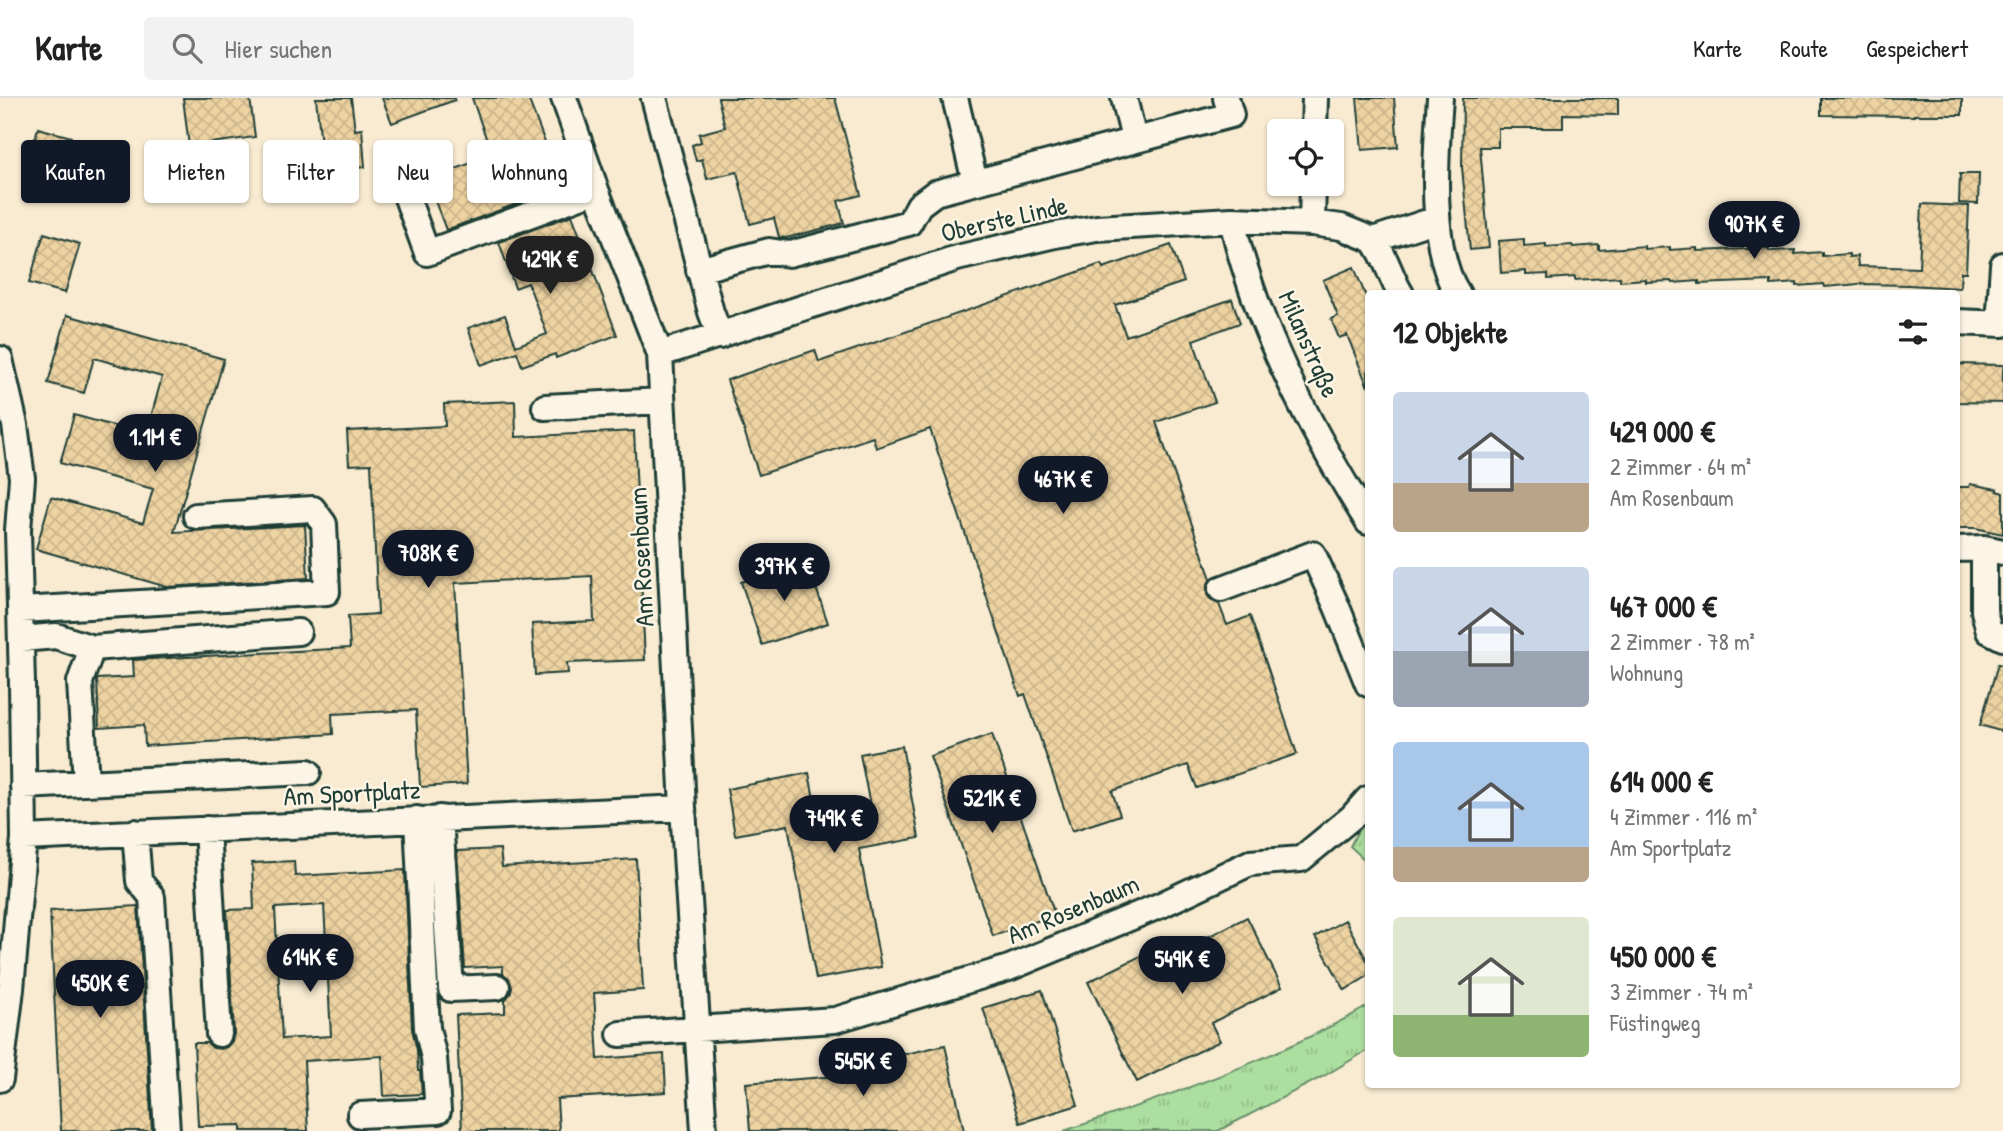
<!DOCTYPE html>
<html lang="de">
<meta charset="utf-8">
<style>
:root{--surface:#fff;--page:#f2f2f2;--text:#222;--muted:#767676;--line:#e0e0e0;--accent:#111827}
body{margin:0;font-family:"Patrick Hand",sans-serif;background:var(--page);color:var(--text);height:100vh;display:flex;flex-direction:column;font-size:26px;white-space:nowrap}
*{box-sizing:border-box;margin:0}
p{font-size:23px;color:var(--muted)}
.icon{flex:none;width:38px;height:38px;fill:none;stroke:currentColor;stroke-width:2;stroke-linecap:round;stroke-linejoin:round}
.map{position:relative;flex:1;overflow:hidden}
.side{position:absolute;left:1365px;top:192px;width:595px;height:798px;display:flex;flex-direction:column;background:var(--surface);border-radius:7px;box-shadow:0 2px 5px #0004}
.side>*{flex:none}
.top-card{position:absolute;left:21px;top:42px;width:665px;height:63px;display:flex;gap:14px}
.controls{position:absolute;left:1267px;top:21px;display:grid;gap:14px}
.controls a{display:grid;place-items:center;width:77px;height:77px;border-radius:7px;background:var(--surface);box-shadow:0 2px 5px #0004;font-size:35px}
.price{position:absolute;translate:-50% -60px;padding:0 16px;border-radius:24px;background:var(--accent);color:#fff;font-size:23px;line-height:46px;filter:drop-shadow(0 2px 4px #0008)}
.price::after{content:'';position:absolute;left:50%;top:42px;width:21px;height:16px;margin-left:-10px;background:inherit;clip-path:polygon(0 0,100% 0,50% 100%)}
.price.current{background:#222;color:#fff}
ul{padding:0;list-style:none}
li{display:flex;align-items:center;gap:21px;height:175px;padding:0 28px}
li span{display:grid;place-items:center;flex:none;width:196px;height:140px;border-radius:7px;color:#555}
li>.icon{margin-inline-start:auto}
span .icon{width:84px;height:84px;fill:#fffc;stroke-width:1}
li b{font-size:30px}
h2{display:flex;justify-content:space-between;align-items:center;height:84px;padding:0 28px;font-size:30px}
.pill{padding:0 24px;border-radius:7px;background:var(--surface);box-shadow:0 2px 5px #0004;font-size:24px;line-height:63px}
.pill.current{background:var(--accent);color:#fff}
header{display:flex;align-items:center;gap:42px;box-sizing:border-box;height:98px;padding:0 35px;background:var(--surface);border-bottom:2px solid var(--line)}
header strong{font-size:33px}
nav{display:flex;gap:38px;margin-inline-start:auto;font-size:24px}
.search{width:490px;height:63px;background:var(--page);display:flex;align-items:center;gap:18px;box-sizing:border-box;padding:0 24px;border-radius:7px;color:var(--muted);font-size:26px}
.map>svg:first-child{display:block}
.grass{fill:url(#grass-tufts);stroke:#668e6a;stroke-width:2}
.building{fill:url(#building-cross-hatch);stroke:#1f3d34;stroke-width:2;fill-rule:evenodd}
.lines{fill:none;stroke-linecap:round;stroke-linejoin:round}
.minor-casing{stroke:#1f3d34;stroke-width:30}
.minor{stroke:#fcf5e5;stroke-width:24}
.labels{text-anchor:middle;stroke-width:5;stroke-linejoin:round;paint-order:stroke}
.street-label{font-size:26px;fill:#1f3d34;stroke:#fcf5e5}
</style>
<header>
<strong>Karte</strong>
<div class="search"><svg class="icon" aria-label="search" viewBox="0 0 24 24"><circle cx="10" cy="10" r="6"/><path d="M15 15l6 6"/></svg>Hier suchen</div>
<nav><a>Karte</a><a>Route</a><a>Gespeichert</a></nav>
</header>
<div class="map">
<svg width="2003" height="1033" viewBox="0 0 2003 1033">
<defs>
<pattern id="grass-tufts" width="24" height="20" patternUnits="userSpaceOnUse" patternTransform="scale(1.75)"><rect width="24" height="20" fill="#acde9f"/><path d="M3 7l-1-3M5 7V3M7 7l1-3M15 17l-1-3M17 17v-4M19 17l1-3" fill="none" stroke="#94bf8a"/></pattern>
<pattern id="building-cross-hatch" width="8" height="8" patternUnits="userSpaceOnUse" patternTransform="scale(1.75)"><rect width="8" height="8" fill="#eed3a2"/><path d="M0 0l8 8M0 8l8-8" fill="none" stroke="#ccb68c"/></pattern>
</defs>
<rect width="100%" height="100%" fill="#f8ebd1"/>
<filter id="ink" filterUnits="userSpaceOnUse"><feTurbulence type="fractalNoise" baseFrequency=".0143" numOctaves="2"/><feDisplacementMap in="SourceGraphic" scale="14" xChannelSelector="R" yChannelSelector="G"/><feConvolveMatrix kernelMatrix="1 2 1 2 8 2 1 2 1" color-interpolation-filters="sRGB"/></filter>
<g filter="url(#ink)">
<path class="grass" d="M1368,714V765L1350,748Z
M1368,908V952L1324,978L1218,1033H1064C1165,999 1277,961 1368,908Z"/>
<path class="building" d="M183,0H250L255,39L189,48Z
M316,0H351L355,32L362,31L365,69L324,74Z
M382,0H455V2L392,25Z
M472,0H528L562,89L446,132L427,82L492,57Z
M718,0H835L861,97L838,103L844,125L786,140L779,139L774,120L750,126L737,74L707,81L702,61L696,63L692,47L701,44L699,36L725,29Z
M1357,0H1394L1398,49L1362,52Z
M1463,0H1618V17L1563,16V30H1498V49H1480L1489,150L1470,152L1462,69Z
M1821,0H1962V17H1914V18L1821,17Z
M38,30L71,39L63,67L70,69L64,89L24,78Z
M1960,76H1979L1978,106L1959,105Z
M1922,106L1969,108L1966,174H1961L1960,190L1908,187L1859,186L1825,189L1824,186L1797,188V185L1771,187V183L1699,186V183L1673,185L1672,183L1646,184V181L1620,183V179L1575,182V179L1548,181V176L1526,177V173L1501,175L1499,143L1524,141V148L1546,146V149L1572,147L1573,149L1599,147V152L1644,148V151L1670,149V152L1697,150V153L1769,150V153L1795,152V156L1822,154V158L1849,156V159L1857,158L1858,168L1919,170Z
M572,117L617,237L556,260L555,256L522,268L517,254L481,267L468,230L505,217L516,248L547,236L528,185L515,190L499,144Z
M44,135L80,146L65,195L29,185Z
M1171,147L1184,184L1115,207L1126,238L1232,201L1240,225L1193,242L1215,304L1156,324L1211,481L1207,488V497L1212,503L1219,506L1227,527L1250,518L1297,656L1197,690L1188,667L1112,693L1120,717L1072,733L1025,596L1020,598L930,331L876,350L873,339L759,377L727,282L815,252L819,264L1101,166L1103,170Z
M1354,169L1368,204V289L1347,237L1339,240L1331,221L1338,218L1323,182Z
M67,217L224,261L174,434L305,427L308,480L167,489L36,451L51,399L143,425L153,391L60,365L74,317L146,337L162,279L94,260L84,295L48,285Z
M1956,266L2003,267V305L1956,304Z
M515,303L516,339L634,333L645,562L567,565L568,575L535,577L532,526L594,523L592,478L455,485L467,686L420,689L416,612L332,616L333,636L145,648L144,627L99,630L97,581L134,579L133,562L350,550L348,518L378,516L371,366L349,367L347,333L445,328L444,306Z
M1970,386L1997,391V393L2003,395V436L1975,430H1956V389H1969Z
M807,463L828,525L762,547L741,484Z
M1998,566L2003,567V634L1980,627Z
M992,636L1055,817L993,838L930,658Z
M902,648L919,740L859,751L881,869L816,881L788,727L735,737L727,691L809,675L821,738L874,728L860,656Z
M500,751L502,769L636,761L643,892L594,895L598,961L664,956L666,994L557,1001L559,1033H462L456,917L505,915V902L510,896L512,889L509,880L503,876V868L465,870L457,753Z
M294,763L295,778L405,772L412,931L417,952L418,973H420L422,996L384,998L382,958L304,963L308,1033H241V1027L198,1028L194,945H207L213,950L221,951L227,949L232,943L234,936L227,812L254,811L252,765ZM324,807L331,938L282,941L275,810Z
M138,808L152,1033H61L50,813Z
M1247,819L1282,889L1211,925L1220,943L1137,984L1088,884L1171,843L1176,855Z
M1345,822L1368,864V878L1345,892L1315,839Z
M1042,892L1078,1007L1020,1025L983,910Z
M945,947L964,1033H750L746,985L850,977L849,969Z"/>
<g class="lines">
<g class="minor-casing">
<path id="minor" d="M564,0L596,92L660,256L683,710L704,1033
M654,0L711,214L720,238
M955,0L975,84
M1124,0L1134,41
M1440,0C1436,54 1428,151 1458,196
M1314,33L1315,0
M402,86L427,155L596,92
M1232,122C1236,139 1240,156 1246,173C1273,261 1320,347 1368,424
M1312,125L1313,86
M1373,142L1437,121
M1373,142C1386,157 1390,179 1401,196
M699,172L769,153L789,156L909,125L919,107L935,95L1231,17L1226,0
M1956,224L2003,226
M1999,226L2003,167
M660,256L957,160L1055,137L1097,130L1232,122L1312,125L1341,129L1373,142
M0,261L15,327L22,380L18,432L22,586L24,740L11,891L0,981
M545,309L662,303
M1984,450V513L1989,533L2003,540
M1956,451L1984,450L2003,454
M1221,491L1313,456L1337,509L1368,586
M21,512L327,494L324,426L313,411L196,418
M21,541L56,538L92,550L298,534
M86,685L80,584L92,550
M23,688L308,674
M440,720L451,891L497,889
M207,731L219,936
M135,734L139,783L152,799L167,1033
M24,740L683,710
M620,936L835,922L1009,870L1161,807L1250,765L1301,761L1352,719L1368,701
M360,1017L438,1013L434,960L427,930L417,721"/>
</g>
<use href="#minor" class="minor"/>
</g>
</g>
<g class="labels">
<g class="street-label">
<text transform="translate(1004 121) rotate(-13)" y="9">Oberste Linde</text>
<text transform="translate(1309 246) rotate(66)" y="9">Milanstraße</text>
<text transform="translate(641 459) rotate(-93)" y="9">Am Rosenbaum</text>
<text transform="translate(352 695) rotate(-3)" y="9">Am Sportplatz</text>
<text transform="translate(1073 811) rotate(-23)" y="9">Am Rosenbaum</text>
</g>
</g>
</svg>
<div class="controls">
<a><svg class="icon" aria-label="locate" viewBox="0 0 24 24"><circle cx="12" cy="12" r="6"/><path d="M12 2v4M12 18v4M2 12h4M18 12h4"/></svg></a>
</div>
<b class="price" style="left:1754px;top:163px">907K €</b>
<b class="price current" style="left:550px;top:198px">429K €</b>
<b class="price" style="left:155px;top:376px">1.1M €</b>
<b class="price" style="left:1063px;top:418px">467K €</b>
<b class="price" style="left:428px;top:492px">708K €</b>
<b class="price" style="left:784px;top:505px">397K €</b>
<b class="price" style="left:992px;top:737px">521K €</b>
<b class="price" style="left:834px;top:757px">749K €</b>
<b class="price" style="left:310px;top:896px">614K €</b>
<b class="price" style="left:1182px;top:898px">549K €</b>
<b class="price" style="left:100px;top:922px">450K €</b>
<b class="price" style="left:863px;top:1000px">545K €</b>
<div class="top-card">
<a class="pill current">Kaufen</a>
<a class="pill">Mieten</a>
<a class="pill">Filter</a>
<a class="pill">Neu</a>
<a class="pill">Wohnung</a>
</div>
<section class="side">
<h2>12 Objekte<svg class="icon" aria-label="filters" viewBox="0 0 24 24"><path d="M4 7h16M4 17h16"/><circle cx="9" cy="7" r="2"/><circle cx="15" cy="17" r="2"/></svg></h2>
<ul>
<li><span style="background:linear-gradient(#c9d6e8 65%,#b9a48a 0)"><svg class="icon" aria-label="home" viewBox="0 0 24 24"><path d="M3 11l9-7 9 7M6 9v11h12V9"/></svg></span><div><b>429 000 €</b><p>2 Zimmer · 64 m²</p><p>Am Rosenbaum</p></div></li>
<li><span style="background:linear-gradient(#c9d6e8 60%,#9aa5b1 0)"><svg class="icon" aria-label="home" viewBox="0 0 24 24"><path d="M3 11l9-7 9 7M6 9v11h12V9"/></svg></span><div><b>467 000 €</b><p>2 Zimmer · 78 m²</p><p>Wohnung</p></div></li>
<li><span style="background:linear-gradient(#a9c7e8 75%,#b9a48a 0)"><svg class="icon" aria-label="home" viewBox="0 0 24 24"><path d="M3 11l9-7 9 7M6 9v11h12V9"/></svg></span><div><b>614 000 €</b><p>4 Zimmer · 116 m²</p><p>Am Sportplatz</p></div></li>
<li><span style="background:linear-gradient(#dfe7d0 70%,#8fb573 0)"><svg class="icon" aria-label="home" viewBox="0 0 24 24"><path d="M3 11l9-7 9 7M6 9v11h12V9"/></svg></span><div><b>450 000 €</b><p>3 Zimmer · 74 m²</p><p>Füstingweg</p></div></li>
</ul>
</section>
</div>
